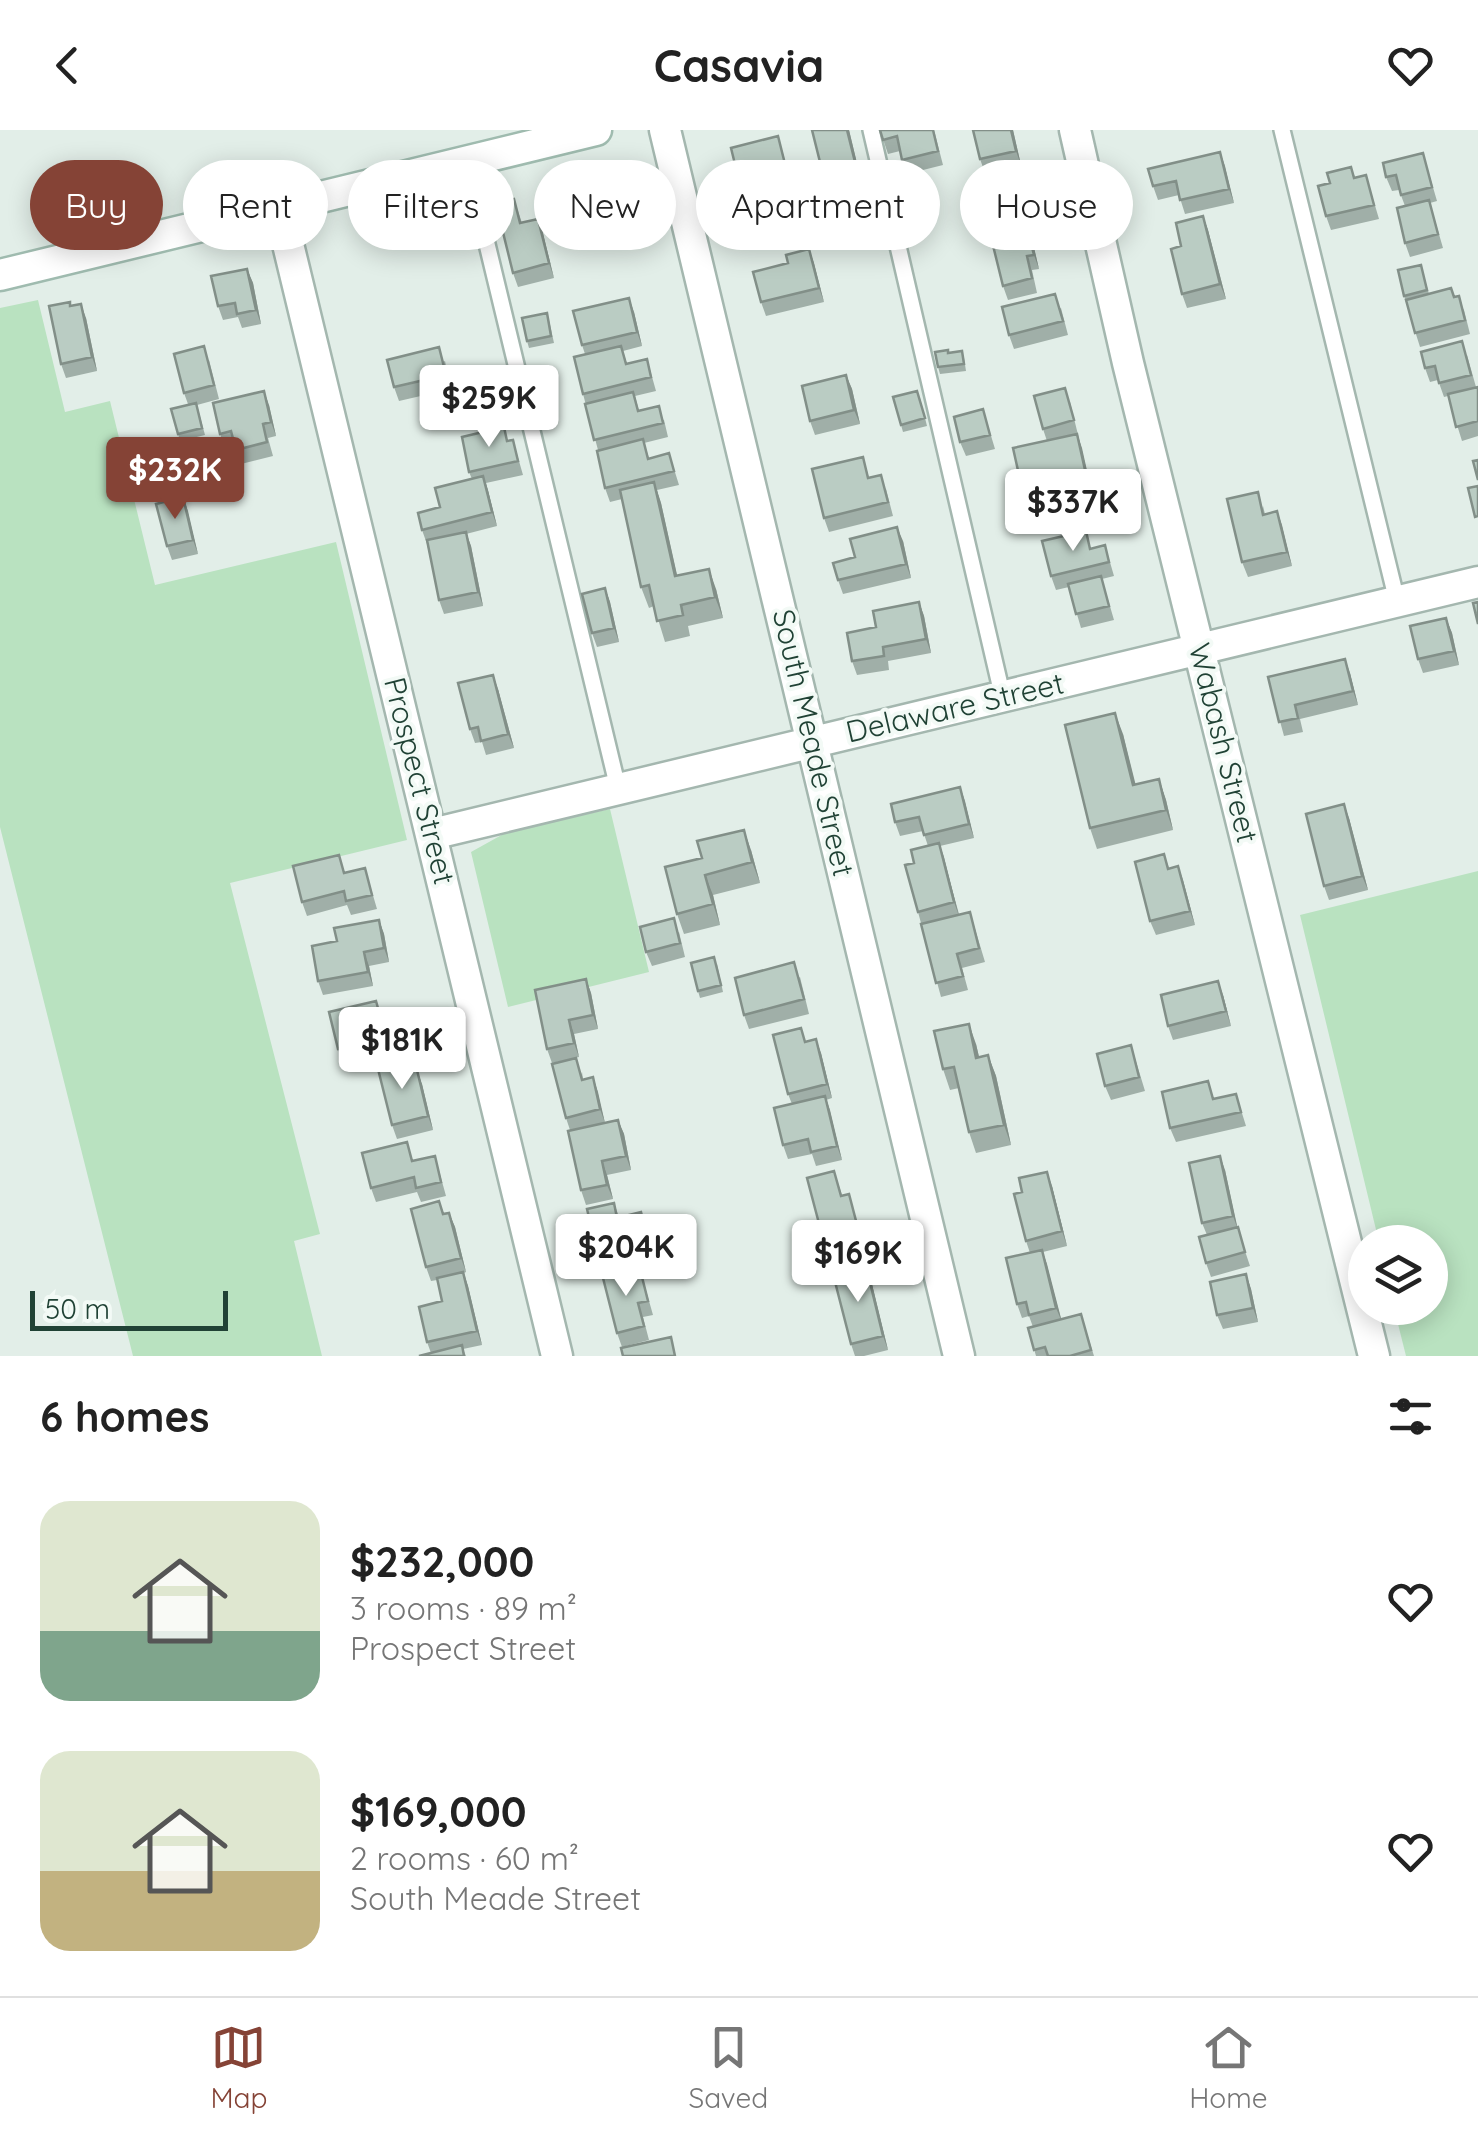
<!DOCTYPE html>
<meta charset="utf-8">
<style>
:root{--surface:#fff;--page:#f2f2f2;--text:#222;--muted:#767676;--line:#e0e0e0;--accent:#854336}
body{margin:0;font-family:Quicksand,sans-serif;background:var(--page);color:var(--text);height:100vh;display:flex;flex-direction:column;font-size:38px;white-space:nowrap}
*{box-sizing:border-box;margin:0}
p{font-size:32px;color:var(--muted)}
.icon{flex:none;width:55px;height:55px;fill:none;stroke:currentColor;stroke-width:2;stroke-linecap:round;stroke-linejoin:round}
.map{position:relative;height:1226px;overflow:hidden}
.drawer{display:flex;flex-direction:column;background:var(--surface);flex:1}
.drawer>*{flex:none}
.hud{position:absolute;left:30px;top:30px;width:1420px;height:90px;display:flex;gap:20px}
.tools{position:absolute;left:1348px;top:1095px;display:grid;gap:20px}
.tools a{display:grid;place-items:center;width:100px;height:100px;border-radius:50%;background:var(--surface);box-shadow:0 5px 25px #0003;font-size:50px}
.scale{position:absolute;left:30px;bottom:25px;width:198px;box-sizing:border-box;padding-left:10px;border:5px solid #204235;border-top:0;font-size:28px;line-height:35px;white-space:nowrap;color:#204235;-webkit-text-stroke:8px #f3faf6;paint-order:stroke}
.price{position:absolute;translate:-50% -85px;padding:0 22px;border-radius:10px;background:#fff;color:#222;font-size:32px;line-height:65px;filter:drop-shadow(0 2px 5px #0008)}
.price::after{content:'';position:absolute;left:50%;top:60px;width:30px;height:22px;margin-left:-15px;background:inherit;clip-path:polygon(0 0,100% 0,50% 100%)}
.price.current{background:var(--accent);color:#fff}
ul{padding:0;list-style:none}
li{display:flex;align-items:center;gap:30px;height:250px;padding:0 40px}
li span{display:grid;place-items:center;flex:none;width:280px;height:200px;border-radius:30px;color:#555}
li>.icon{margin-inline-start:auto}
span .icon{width:120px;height:120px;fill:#fffc;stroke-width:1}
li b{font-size:42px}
h2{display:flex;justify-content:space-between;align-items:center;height:120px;padding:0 40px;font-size:42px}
.tag{padding:0 35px;border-radius:45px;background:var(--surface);box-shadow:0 5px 25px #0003;font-size:35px;line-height:90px}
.tag.current{background:var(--accent);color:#fff}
header{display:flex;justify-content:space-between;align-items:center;height:130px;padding:0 40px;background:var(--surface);font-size:45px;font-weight:700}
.tabs{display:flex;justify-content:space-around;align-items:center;height:140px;border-top:2px solid var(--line);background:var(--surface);font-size:28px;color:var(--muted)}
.tabs a{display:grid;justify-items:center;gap:5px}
.tabs .current{color:var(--accent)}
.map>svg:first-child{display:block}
.green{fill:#b9e2c0}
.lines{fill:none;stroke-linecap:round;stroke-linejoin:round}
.lane-casing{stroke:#a4b7af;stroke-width:20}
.street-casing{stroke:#a4b7af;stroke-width:35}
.secondary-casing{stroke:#9fbbaf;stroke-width:35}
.lane{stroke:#fff;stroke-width:15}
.street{stroke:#fff;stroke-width:30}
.secondary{stroke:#fff;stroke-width:30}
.wall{fill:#a0afa8}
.shaded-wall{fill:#828f88}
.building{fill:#baccc3;stroke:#828f88;stroke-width:2.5}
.labels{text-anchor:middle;stroke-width:8;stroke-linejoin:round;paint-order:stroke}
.street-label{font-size:30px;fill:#204235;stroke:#f3faf6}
</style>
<header><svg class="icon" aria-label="back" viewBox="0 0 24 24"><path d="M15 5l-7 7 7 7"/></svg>Casavia<svg class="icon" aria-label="heart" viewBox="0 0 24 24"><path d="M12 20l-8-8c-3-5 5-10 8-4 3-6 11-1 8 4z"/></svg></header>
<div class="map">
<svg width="1478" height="1226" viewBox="0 0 1478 1226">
<rect width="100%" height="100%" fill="#e2eee8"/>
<path class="green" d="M38,170L65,282L110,271L155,455L336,412L407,710L230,753L320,1104L294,1111L322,1226H133L0,697V178Z
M610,679L649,842L508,877L471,722L507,702Z
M1478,741V1226H1406L1394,1178H1430V1112H1379L1300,785Z"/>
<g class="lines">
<g class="lane-casing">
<path id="lane" d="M871,0L1003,568
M1282,0L1397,471
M467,31L618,658"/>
</g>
<g class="street-casing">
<path id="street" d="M665,0L959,1226
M1075,0L1128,233L1374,1226
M279,77L557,1226
M432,704L1478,452"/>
</g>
<g class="secondary-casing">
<path id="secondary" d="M0,145L596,0"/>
</g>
<use href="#lane" class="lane"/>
<use href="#street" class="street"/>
<use href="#secondary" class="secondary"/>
</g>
<path class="wall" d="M849,0L862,54L829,62L824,48Z
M880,0H934L943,35L907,44L900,21L888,24Z
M973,0H1013L1021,35L985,43L980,29Z
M778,6L790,48L775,52L782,77L749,85L744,71Z
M1220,22L1234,73L1185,84L1179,65L1158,70L1153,56Z
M1423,23L1437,71L1430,73L1443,118L1410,127L1405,113V76L1399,60L1392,61L1386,47Z
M1351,37L1355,47L1366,45L1379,89L1331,100L1326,86L1330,53Z
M621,60L632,111L595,119L588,96L577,99L571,85Z
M514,69L522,93L538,89L554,148L518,157L513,143Z
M1203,86L1208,100L1226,169L1187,178L1182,164L1181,116Z
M1028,92L1039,139L1032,140L1037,163L1008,170L1003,156Z
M809,119L824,172L766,186L761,172L788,133Z
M1421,135L1429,164L1455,167L1464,180L1470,204L1420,217L1404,166Z
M247,139L253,153L261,194L242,198L238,187L223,190L218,176Z
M71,176L86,188L97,241L66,248L61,234Z
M1061,178L1068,205L1014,219L1009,205Z
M634,182L642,216L623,221L627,234L647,229L656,261L635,266L639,281L664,290L668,307L644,313L649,328L669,323L679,355L657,360L661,373L677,446L716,459L723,488L688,496L690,506L665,512L654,476L649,478L641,457L622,369L610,372L605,358L598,320L583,264L585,224L582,215Z
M549,190L554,213L529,218L527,211Z
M948,223L964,228L966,241L940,244L938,237Z
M1467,225L1476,257H1478V306L1462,311L1448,266L1444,267L1438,250L1430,252L1425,238Z
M209,230L219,269L197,275L205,305L180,311L178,304L188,274L184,263Z
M445,231L451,259L399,271L394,257Z
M846,245L852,259L860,294L815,305L810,291Z
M502,257L509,285L486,290L484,283Z
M920,268L927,296L903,302L901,295Z
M1070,272L1090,354L1026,368L1021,354L1047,311L1043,299Z
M269,275L276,306L268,308L273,326L241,334L235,315L225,318L220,304Z
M983,279L995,319L966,326L960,312Z
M513,310L523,345L486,353L497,396L466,404L471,416L483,476L444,484L439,470L427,414L422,400L440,377L472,349L469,342L509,311Z
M863,327L869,348L886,359L893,386L829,402L824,388Z
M183,367L198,424L172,430L167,416Z
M1263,376L1265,384L1277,381L1292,436L1248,447L1242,432Z
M903,411L911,448L843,464L838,450L855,427Z
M1105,415L1114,446L1102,449L1114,490L1081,498L1069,457L1056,460L1051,446L1092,418Z
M605,458L610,472L619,512L597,517L592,503Z
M919,472L924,486L931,523L888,531L889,540L857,545L852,531L876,497Z
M1446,488L1452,503L1459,535L1423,543L1418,529Z
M1350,543L1358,575L1300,589L1303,602L1284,606L1268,547Z
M498,559L514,618L486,625L482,612L475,613L470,599Z
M1123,604L1135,655L1159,649L1166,670L1173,700L1097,719L1090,698Z
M960,657L974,708L940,716L959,784L970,782L985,832L962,838L968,860L941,867L918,782L914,733L928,716L923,701L900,706L895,692Z
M1349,688L1368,760L1329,770L1324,756Z
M751,720L760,753L713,765L720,795L684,804L677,784L665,737Z
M1164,724L1169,738L1178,736L1195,795L1156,805L1150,791Z
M365,738L377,779L351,785L347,775L307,786L302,772L345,743Z
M379,790L384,804L389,832L369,836L373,856L323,865L318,851L337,811Z
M679,802L685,827L652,836L646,822Z
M717,834L723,862L700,868L698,861Z
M800,847L809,884L749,899L744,885Z
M586,849L591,863L598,899L574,904L579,927L552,933L547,919Z
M1223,865L1231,896L1173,910L1168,896Z
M382,889L407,898L414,925L388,932L385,922L343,933L338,919Z
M806,911L821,923L832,968L826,970L842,1030L816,1036L812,1024L788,1029L783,1015L792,974L788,964Z
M976,914L979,927L988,925L996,946L1011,1015L976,1023L969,1002L959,958L950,960L943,939Z
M1131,915L1145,961L1111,970L1105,956Z
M410,941L422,954L433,1000L397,1009L392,995Z
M582,942L583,950L593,947L605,993L618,990L624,1004L631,1040L607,1045L613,1069L586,1075L581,1060L570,1000L566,988Z
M1236,964L1246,996L1176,1012L1170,998L1214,969Z
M435,1026L446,1066L421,1072L417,1062L376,1072L371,1058L414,1031Z
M1225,1040L1237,1097L1250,1136L1211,1147L1206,1133L1207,1105L1202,1093Z
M834,1041L842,1065L849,1064L866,1125L831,1134L826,1120Z
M1052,1056L1067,1116L1043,1122L1061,1189L1081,1184L1094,1226H1036L1028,1198L1033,1197L1029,1186L1022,1188L1017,1174L1030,1123L1026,1111Z
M439,1071L444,1084L449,1083L455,1097L466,1142L464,1143L468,1156L482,1215L463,1219L466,1226L431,1223L427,1212L442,1171L437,1150L431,1151L426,1137Z
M614,1073L619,1087L646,1096L655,1132L604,1144L599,1130Z
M866,1136L871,1150L888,1220L864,1226H855L851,1214Z
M640,1139L653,1185L643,1187L649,1210L622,1217L617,1203Z
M1246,1144L1251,1159L1258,1192L1223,1199L1217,1185Z"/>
<path class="shaded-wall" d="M847,0H849L862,54L857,40Z
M1011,0H1013L1021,35L1016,21Z
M1220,22L1225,36L1234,73L1229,59Z
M615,46L621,60L632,111L627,97Z
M1022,78L1028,92L1039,139L1034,125Z
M1203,86L1208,100L1226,169L1220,154Z
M538,89L543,103L554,148L549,133Z
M809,119L814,133L824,172L819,158Z
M247,139L253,153L261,194L256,180Z
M629,168L634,182L642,216L637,202Z
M81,174L86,188L97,241L92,227Z
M846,245L852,259L860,294L854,280Z
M264,261L269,275L276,306L271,292Z
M1077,304L1082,318L1090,354L1085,340Z
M483,346L488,360L497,396L492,382Z
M654,352L661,373L682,467L675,446Z
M183,367L188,381L198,424L193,410Z
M1277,381L1282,395L1292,436L1287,422Z
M897,397L903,411L911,448L906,434Z
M466,402L471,416L483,476L478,462Z
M709,439L716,459L723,488L715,467Z
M605,458L610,472L619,512L614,498Z
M919,472L924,486L931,523L926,509Z
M1446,488L1452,503L1459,535L1454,521Z
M1345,529L1350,543L1358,575L1353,561Z
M493,545L498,559L514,618L508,604Z
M1115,583L1123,604L1141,676L1133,655Z
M1159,649L1166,670L1173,700L1166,680Z
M960,657L965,671L974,708L969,694Z
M1344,674L1349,688L1368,760L1362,746Z
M744,700L751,720L760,753L752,732Z
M939,713L944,727L959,786L954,772Z
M1178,736L1183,750L1195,795L1190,781Z
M705,745L713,765L720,795L713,774Z
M379,790L384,804L389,832L384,818Z
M364,822L369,836L373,856L368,842Z
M586,849L591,863L598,899L593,885Z
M1218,851L1223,865L1231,896L1226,881Z
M569,890L574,904L579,927L574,913Z
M969,894L976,914L984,948L976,928Z
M816,909L821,923L832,968L827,954Z
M988,925L996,946L1011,1015L1004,995Z
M417,940L422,954L433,1000L428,986Z
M593,947L598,962L605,993L600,979Z
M825,966L830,980L842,1030L837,1016Z
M618,990L624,1004L631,1040L626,1026Z
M1220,1026L1225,1040L1238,1100L1233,1086Z
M602,1031L607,1045L613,1069L607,1055Z
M1047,1042L1052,1056L1067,1116L1062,1101Z
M641,1082L646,1096L655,1132L650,1118Z
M449,1083L455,1097L466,1142L461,1128Z
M1042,1120L1047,1134L1062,1192L1056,1178Z
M866,1136L871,1150L888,1220L883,1206Z
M463,1142L468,1156L482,1215L477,1201Z
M1246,1144L1251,1159L1258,1192L1253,1178Z"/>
<path class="building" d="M812,0H847L857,40L824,48Z
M880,0H933L938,21L902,30L897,6L883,10Z
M973,0H1011L1016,21L980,29Z
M778,6L785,34L770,38L777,63L744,71L731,18Z
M1220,22L1229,59L1180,70L1176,51L1153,56L1148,39Z
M1423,23L1432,57L1401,65L1396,45L1386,47L1383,33Z
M1351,37L1354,48L1366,45L1374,75L1326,86L1318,56L1330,53L1327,43Z
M615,46L627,97L590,105L585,82L571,85L565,57Z
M514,69L520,93L538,89L549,133L513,143L496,74Z
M1429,70L1438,104L1405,113L1397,78Z
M1022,78L1034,125L1027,126L1032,148L1003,156L986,87Z
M1203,86L1220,154L1182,164L1171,119L1181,116L1176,93Z
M809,119L819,158L761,172L753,142L788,133L786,125Z
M1421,135L1427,160L1404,166L1398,140Z
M247,139L256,180L237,184L235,173L218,176L211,146Z
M1451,158L1454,167L1459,166L1465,190L1415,203L1406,170Z
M1055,164L1063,191L1009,205L1002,177Z
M629,168L637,202L582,215L573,181Z
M70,172V176L81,174L92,227L61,234L49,176Z
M547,183L551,206L527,211L522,188Z
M1462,211L1471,245L1439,253L1435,236L1425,238L1421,222Z
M204,216L214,255L184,263L174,224Z
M621,216L626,234L647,229L651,247L583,264L574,227Z
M439,217L446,245L394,257L387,230Z
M948,220V223L962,221L964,234L938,237L935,222Z
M846,245L854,280L810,291L802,256Z
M500,250L506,278L484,283L478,255Z
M1478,257V291L1456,297L1448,264Z
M1065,258L1074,290L1043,299L1034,266Z
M264,261L271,292L263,294L267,312L236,320L231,301L220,304L213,273Z
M917,261L925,288L901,295L893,267Z
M633,262L638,281L659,276L663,293L594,310L585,274Z
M196,273L202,298L178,304L171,279Z
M983,279L990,305L960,312L954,287Z
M504,297L507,311L513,310L518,331L469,342L462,307Z
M1077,304L1085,340L1021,354L1013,318Z
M643,309L648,329L669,323L674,341L605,358L597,321Z
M863,327L868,348L881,345L888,372L824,388L812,339Z
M1478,330V350L1473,331Z
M483,346L492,382L422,400L418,383L440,377L435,358Z
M654,352L675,446L709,439L715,467L681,475L683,485L657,491L649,455L641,457L620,360Z
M1478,356V386L1475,387L1468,358Z
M1258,362L1263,385L1277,381L1287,422L1242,432L1227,369Z
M183,367L193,410L167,416L156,374Z
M897,397L906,434L838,450L833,433L855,427L850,409Z
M1086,401L1090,419L1105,415L1109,432L1051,446L1042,411Z
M466,402L478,462L439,470L427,410Z
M1101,446L1109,476L1076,484L1068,454Z
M605,458L614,498L592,503L582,464Z
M919,472L926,509L883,517L884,526L852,531L847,503L876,497L873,481Z
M1478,472V494L1473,473Z
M1446,488L1454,521L1418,529L1410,496Z
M1345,529L1353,561L1295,575L1298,588L1279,592L1268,547Z
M493,545L508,604L481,611L478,597L470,599L458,553Z
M1115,583L1133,655L1159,649L1166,680L1090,698L1065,595Z
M960,657L969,694L924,705L919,687L895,692L891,674Z
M1344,674L1362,746L1324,756L1306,684Z
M744,700L752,732L705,745L713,774L677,784L665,737L702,728L697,711Z
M939,713L954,772L918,782L905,735L914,733L911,720Z
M1164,724L1168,739L1178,736L1190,781L1150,791L1135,732Z
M339,725L344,743L365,738L372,765L346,771L344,761L302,772L293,736Z
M970,782L979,818L957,824L963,846L936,853L921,794Z
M674,788L680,813L646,822L640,797Z
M379,790L384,818L364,822L368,842L318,851L312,816L337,811L334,798Z
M714,827L721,855L698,861L691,833Z
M794,832L804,869L744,885L735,848Z
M586,849L593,885L569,890L574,913L547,919L535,860Z
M1218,851L1226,881L1168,896L1161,865Z
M376,871L381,889L402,884L409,911L383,918L381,908L338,919L329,882Z
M969,894L976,928L988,925L1004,995L969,1002L954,937L943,939L934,901Z
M801,898L805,912L816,909L827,954L788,964L773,905Z
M1131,915L1139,947L1105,956L1097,924Z
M405,928L409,942L417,940L428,986L392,995L377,935Z
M576,928L582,950L593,947L600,979L566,988L552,934Z
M1208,951L1213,969L1236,964L1241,982L1170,998L1162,962Z
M825,966L837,1016L811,1022L808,1009L783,1015L774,978Z
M618,990L626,1026L602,1031L607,1055L581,1060L568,1001Z
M407,1012L412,1031L435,1026L441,1052L416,1058L414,1047L371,1058L362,1023Z
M1220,1026L1233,1086L1202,1093L1189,1033Z
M834,1041L841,1066L849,1064L861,1110L826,1120L807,1048Z
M1047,1042L1062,1101L1026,1111L1014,1064L1022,1062L1019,1048Z
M439,1071L443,1084L449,1083L461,1128L426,1137L411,1079Z
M614,1073L617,1088L641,1082L650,1118L599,1130L587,1079Z
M1238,1097L1245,1122L1206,1133L1199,1107Z
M1042,1120L1056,1178L1029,1185L1026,1172L1017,1174L1006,1128Z
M866,1136L883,1206L851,1214L833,1144Z
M640,1139L648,1171L638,1173L644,1196L617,1203L603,1148Z
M463,1142L477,1201L427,1212L419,1177L442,1171L437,1148Z
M1246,1144L1253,1178L1217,1185L1210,1152Z
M1081,1184L1091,1220L1070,1226H1048L1045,1217L1034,1220L1028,1198Z
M671,1207L675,1226H623L621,1218Z
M462,1215L464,1226H419Z"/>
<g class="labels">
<g class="street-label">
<text transform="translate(955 578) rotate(-13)" y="10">Delaware Street</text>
<text transform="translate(813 613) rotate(77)" y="10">South Meade Street</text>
<text transform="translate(1223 613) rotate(76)" y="10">Wabash Street</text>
<text transform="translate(419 651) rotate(76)" y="10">Prospect Street</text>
</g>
</g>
</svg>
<div class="tools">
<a><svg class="icon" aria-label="layers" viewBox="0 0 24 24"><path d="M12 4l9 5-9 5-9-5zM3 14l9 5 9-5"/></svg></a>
</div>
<div class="scale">50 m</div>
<b class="price" style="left:489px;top:320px">$259K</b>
<b class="price current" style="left:175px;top:392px">$232K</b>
<b class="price" style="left:1073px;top:424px">$337K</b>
<b class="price" style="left:402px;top:962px">$181K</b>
<b class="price" style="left:626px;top:1169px">$204K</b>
<b class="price" style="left:858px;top:1175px">$169K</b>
<div class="hud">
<a class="tag current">Buy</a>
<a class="tag">Rent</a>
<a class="tag">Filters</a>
<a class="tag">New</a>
<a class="tag">Apartment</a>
<a class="tag">House</a>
</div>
</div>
<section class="drawer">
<h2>6 homes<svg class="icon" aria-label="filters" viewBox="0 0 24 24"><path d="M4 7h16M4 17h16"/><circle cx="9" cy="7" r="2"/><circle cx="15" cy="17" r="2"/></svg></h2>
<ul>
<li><span style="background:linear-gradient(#dfe7d0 65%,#7fa58c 0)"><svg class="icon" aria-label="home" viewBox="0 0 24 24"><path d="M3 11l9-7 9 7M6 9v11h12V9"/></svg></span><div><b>$232,000</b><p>3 rooms · 89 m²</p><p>Prospect Street</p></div><svg class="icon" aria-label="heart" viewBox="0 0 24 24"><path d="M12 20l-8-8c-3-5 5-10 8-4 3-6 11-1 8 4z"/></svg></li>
<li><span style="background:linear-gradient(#dfe7d0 60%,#c2b280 0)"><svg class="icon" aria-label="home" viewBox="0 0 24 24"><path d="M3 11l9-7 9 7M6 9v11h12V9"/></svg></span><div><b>$169,000</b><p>2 rooms · 60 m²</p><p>South Meade Street</p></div><svg class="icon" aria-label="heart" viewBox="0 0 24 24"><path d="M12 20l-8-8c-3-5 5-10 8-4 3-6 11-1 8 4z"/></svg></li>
</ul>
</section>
<nav class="tabs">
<a class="current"><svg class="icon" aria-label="map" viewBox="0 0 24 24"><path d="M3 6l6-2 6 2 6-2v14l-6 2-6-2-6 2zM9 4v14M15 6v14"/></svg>Map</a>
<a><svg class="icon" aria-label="saved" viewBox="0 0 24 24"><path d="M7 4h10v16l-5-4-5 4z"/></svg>Saved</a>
<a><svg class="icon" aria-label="home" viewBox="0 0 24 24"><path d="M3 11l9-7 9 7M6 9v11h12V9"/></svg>Home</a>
</nav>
